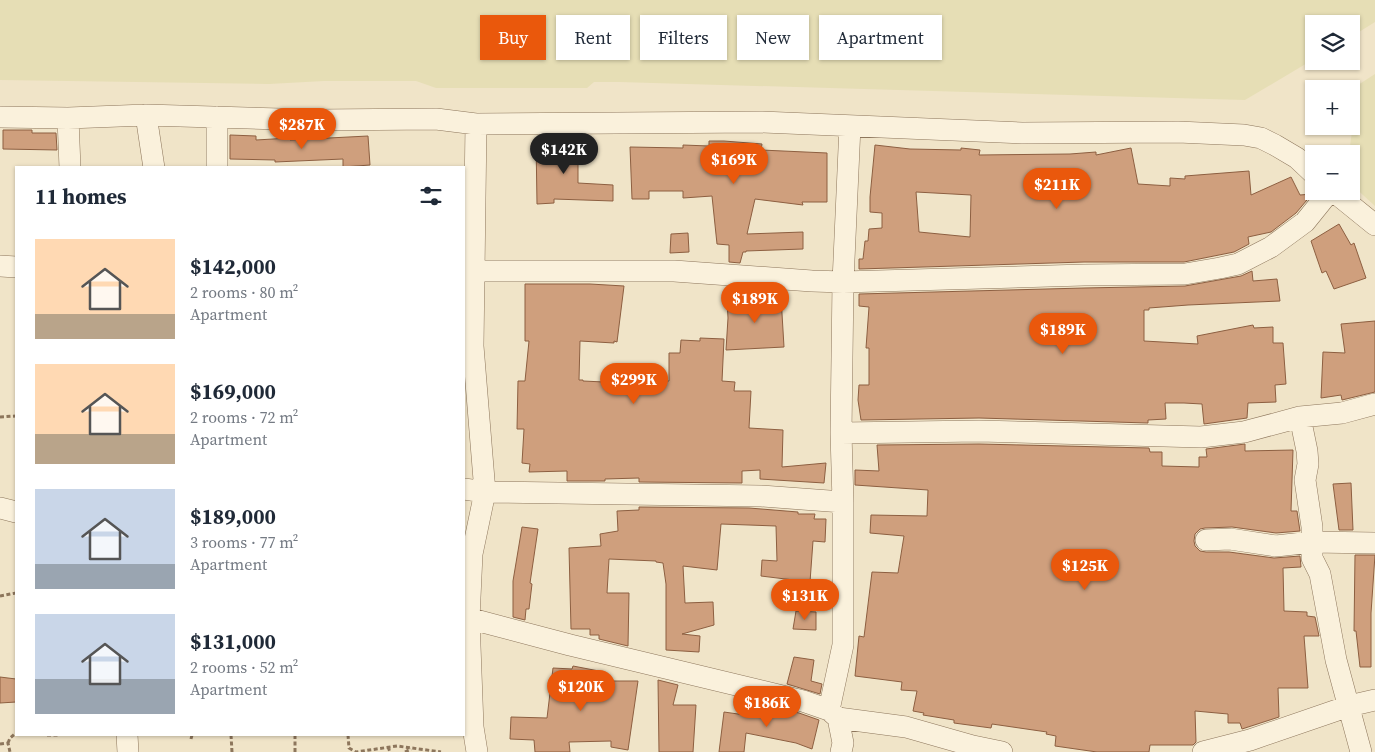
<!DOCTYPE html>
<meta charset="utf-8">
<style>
:root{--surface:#fff;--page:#f2f2f3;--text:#1f2937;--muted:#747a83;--accent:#ea580c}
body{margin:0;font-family:"Source Serif 4",serif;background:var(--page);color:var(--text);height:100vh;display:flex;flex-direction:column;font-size:19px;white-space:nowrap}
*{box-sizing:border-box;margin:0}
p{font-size:16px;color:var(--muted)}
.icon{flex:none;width:28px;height:28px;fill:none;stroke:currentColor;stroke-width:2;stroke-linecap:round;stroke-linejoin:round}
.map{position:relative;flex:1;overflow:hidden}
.drawer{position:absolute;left:15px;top:166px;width:450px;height:570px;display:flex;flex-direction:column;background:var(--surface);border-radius:0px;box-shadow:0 1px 4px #0004}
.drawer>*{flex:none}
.banner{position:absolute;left:480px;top:15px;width:475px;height:45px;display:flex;gap:10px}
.controls{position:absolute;left:1305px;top:15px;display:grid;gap:10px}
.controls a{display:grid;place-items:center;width:55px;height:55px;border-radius:0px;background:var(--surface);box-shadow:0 1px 4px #0004;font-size:25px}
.price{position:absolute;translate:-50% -42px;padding:0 11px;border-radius:18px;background:var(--accent);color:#fff;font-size:16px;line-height:32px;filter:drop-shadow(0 1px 2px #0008)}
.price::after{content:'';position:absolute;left:50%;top:30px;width:15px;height:11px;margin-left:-8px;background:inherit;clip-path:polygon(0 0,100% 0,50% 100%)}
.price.active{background:#222;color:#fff}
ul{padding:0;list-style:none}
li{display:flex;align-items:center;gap:15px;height:125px;padding:0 20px}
li span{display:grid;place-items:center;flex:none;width:140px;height:100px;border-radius:0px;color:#555}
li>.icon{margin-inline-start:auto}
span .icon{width:60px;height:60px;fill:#fffc;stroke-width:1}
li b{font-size:21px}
h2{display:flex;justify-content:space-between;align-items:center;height:60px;padding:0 20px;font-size:21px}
.pill{padding:0 18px;border-radius:0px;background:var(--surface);box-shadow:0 1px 4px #0004;font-size:18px;line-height:45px}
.pill.active{background:var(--accent);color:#fff}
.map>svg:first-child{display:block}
.farmland{fill:#e6deb5}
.building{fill:#cf9f7d;stroke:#8d5f41;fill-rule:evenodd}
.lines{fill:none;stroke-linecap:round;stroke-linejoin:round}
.minor-casing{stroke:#8d765c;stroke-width:22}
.path{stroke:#8d765c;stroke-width:3;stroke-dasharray:4 2.5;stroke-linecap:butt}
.minor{stroke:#faf1dc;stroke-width:21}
</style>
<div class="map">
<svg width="1375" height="752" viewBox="0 0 1375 752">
<rect width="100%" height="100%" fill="#f0e4c8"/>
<path class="farmland" d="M0,0H1375V22L1351,37V24H1314V59L1245,100L619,82H594L587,88H436L416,81H324L269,84L0,80Z
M1375,74V206L1351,184V154H1349L1358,85Z"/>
<path class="building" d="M3,130H32V133H56L57,150L3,149Z
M230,135L256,136V140L290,138V140L368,136L370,165L343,167V159L275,162V160L230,159Z
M536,140L578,143V183L613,185V201L554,199V203L537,204Z
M709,141H724L762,144L761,150L827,153V202H802L803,205L755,199L747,234L803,232V249L746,251V252H743L740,263L729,262V245L717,244L712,196L683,198V191H649V199H632L630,147L683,148V145L709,146Z
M875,145L910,149L961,150V148L980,150L979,155L1070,154L1096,152V155L1131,148L1138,184L1170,186V178L1185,179V176L1249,171L1251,195L1291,177L1300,195L1312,194L1296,213L1271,232L1248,237L1249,244L1234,252L1184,262H1084L859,269V259H863L865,241H868L869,229L882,228V213L870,212V197ZM916,192L971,195L970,237L919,232Z
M1339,224L1351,245L1354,243L1366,278L1334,289L1326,271L1322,273L1311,241Z
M688,233L689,252L670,253L671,234Z
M1252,271L1253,281L1277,279L1280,301L1188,305L1149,308V310H1144V341L1198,344L1197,336L1253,325L1254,328L1273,327V343H1283L1286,384L1275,385L1276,402L1248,403L1247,418L1204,424L1202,404L1184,403H1165L1166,419L1148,420V423L979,418L861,420L858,400L859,385H869V348H866L869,307L859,306V294L1084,288L1185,286L1241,276Z
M525,284H590L624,286L617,342L614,341V343L580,341L579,380H583V381L625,383V380L669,381V353H680L681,340L700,341V338L724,339L722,381L735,382L734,391H751L749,428L783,430L782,467L826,463L824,483L760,479V470L742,471V483L639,482V478L605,479V481H567V471L529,472L530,464L522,463L524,429H517L518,381H525L529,341H525Z
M781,297L784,347L726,350L728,318L727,300Z
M1375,321V392L1342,400L1341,395L1321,398L1323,352L1345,353L1341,324Z
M979,444L1149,448L1150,452H1162V466L1199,467V457H1207L1206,449L1245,444V451L1293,450L1291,511H1297L1300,531L1276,533L1232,527L1205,528L1200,529L1195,534L1194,541L1195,546L1200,551L1206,552H1229L1274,558L1300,556L1301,567L1283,568L1284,611L1307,612V616L1315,617L1319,636H1304L1308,688H1278L1279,717L1242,729L1240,723H1228V714L1195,711L1196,742L1193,745H1150L1149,752H1097L1055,746L1056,736L1046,734L1047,732L992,724L991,728L954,723V720L923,715L924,713L913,711L917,691L901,690L902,682L855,676L859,636L864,637L872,572L898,573L904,536L870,533L871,515L927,516L928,490L855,485V470L879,471L877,445Z
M1351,483L1353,530H1339L1333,484Z
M639,507L749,508L798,512V514H815L814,519H826L825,542L813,541L810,582L761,576L762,560L777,561L776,526L721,524L717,570L683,566L685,603L713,602L714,625L682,634L700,636L699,652L666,650V584L663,563L656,562V561L609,559L607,593H629L628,646L599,639V635H590V629H571L569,548L601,546L600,534L618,531L617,511L639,510Z
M522,527L538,529L530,583L532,584L529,609H526L525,620L513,617V581Z
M1355,555H1375L1371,613V667H1360L1356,631H1354Z
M796,611L816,612V630L793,629Z
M794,657L814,660L811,681L822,684L820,694L787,684Z
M573,666L604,672L602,681H638L628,750L611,747V741L569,742L570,752H535L534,740L510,739L511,717L547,718L553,668L572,669Z
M0,677L16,679V702L0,703Z
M658,680L678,685L673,705H696L693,752H659Z
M761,705L799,713L819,720L812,749L796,743L746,733L744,752H719L724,712L759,717Z"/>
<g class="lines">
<g class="minor-casing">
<path id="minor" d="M146,115L154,168
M0,117L68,118L146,115L316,120L436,119L476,124L761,122L1022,133L1178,132L1244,135L1261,138L1275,145L1297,158L1314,174
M217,117V168
M68,118L70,168
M1333,191L1375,225
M0,266L16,267
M474,271H674L812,281L843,282L1084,275L1185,274L1220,268L1238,264L1271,247L1305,222L1330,191
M1300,417L1307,451L1308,464L1305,480L1312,527V558L1320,574L1336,660L1361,752
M841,433L979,431L1201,437L1244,432L1300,417L1342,413L1375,404
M464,489L485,492L473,346L476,124
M0,508L16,512
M1206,540L1230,539L1276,546L1312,542L1375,543
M464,617L570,645L803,701L829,710L838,718L906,727L973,746L1002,752
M829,710L843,645V502L841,433L843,282L850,126
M838,718L843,743L841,752
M127,735L128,752
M477,752L473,727L469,619L472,554L485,492L761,496L843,502
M1203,752L1250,740L1349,706L1375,700"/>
</g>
<path class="path" d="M0,417L16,416
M0,596L16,593
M47,735H58
M231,735L232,752
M348,735L349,748L356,752L397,746L441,752
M191,739L192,735
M8,743L10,738L16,733
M0,744L8,743L10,752
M388,747L390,752
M295,752V735
M405,752L411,749"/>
<use href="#minor" class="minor"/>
</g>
</svg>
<div class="controls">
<a><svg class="icon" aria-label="layers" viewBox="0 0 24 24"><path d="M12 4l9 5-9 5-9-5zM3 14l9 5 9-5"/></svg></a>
<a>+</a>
<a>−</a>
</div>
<b class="price" style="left:302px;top:150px">$287K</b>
<b class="price active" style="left:564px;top:175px">$142K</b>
<b class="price" style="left:734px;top:185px">$169K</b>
<b class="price" style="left:1057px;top:210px">$211K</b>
<b class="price" style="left:755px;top:324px">$189K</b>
<b class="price" style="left:1063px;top:355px">$189K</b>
<b class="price" style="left:634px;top:405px">$299K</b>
<b class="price" style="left:1085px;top:591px">$125K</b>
<b class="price" style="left:805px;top:621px">$131K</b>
<b class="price" style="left:581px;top:712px">$120K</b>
<b class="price" style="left:767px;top:728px">$186K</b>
<div class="banner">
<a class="pill active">Buy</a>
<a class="pill">Rent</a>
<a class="pill">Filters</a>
<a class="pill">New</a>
<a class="pill">Apartment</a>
</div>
<section class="drawer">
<h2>11 homes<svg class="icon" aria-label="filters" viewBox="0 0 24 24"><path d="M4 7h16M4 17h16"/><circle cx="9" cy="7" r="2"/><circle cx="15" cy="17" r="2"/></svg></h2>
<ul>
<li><span style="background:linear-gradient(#ffd9b3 75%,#b9a48a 0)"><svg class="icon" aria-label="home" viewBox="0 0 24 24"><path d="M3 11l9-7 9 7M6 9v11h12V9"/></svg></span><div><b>$142,000</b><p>2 rooms · 80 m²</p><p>Apartment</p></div></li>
<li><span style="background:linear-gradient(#ffd9b3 70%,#b9a48a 0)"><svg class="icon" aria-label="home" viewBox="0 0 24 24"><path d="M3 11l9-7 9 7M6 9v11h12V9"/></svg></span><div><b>$169,000</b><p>2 rooms · 72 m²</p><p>Apartment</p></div></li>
<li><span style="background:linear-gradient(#c9d6e8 75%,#9aa5b1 0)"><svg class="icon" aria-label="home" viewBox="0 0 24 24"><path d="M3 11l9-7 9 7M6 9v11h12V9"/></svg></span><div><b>$189,000</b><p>3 rooms · 77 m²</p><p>Apartment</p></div></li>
<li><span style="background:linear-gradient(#c9d6e8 65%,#9aa5b1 0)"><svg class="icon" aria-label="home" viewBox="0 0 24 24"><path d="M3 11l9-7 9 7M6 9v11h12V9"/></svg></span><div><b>$131,000</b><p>2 rooms · 52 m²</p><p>Apartment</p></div></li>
</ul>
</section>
</div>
